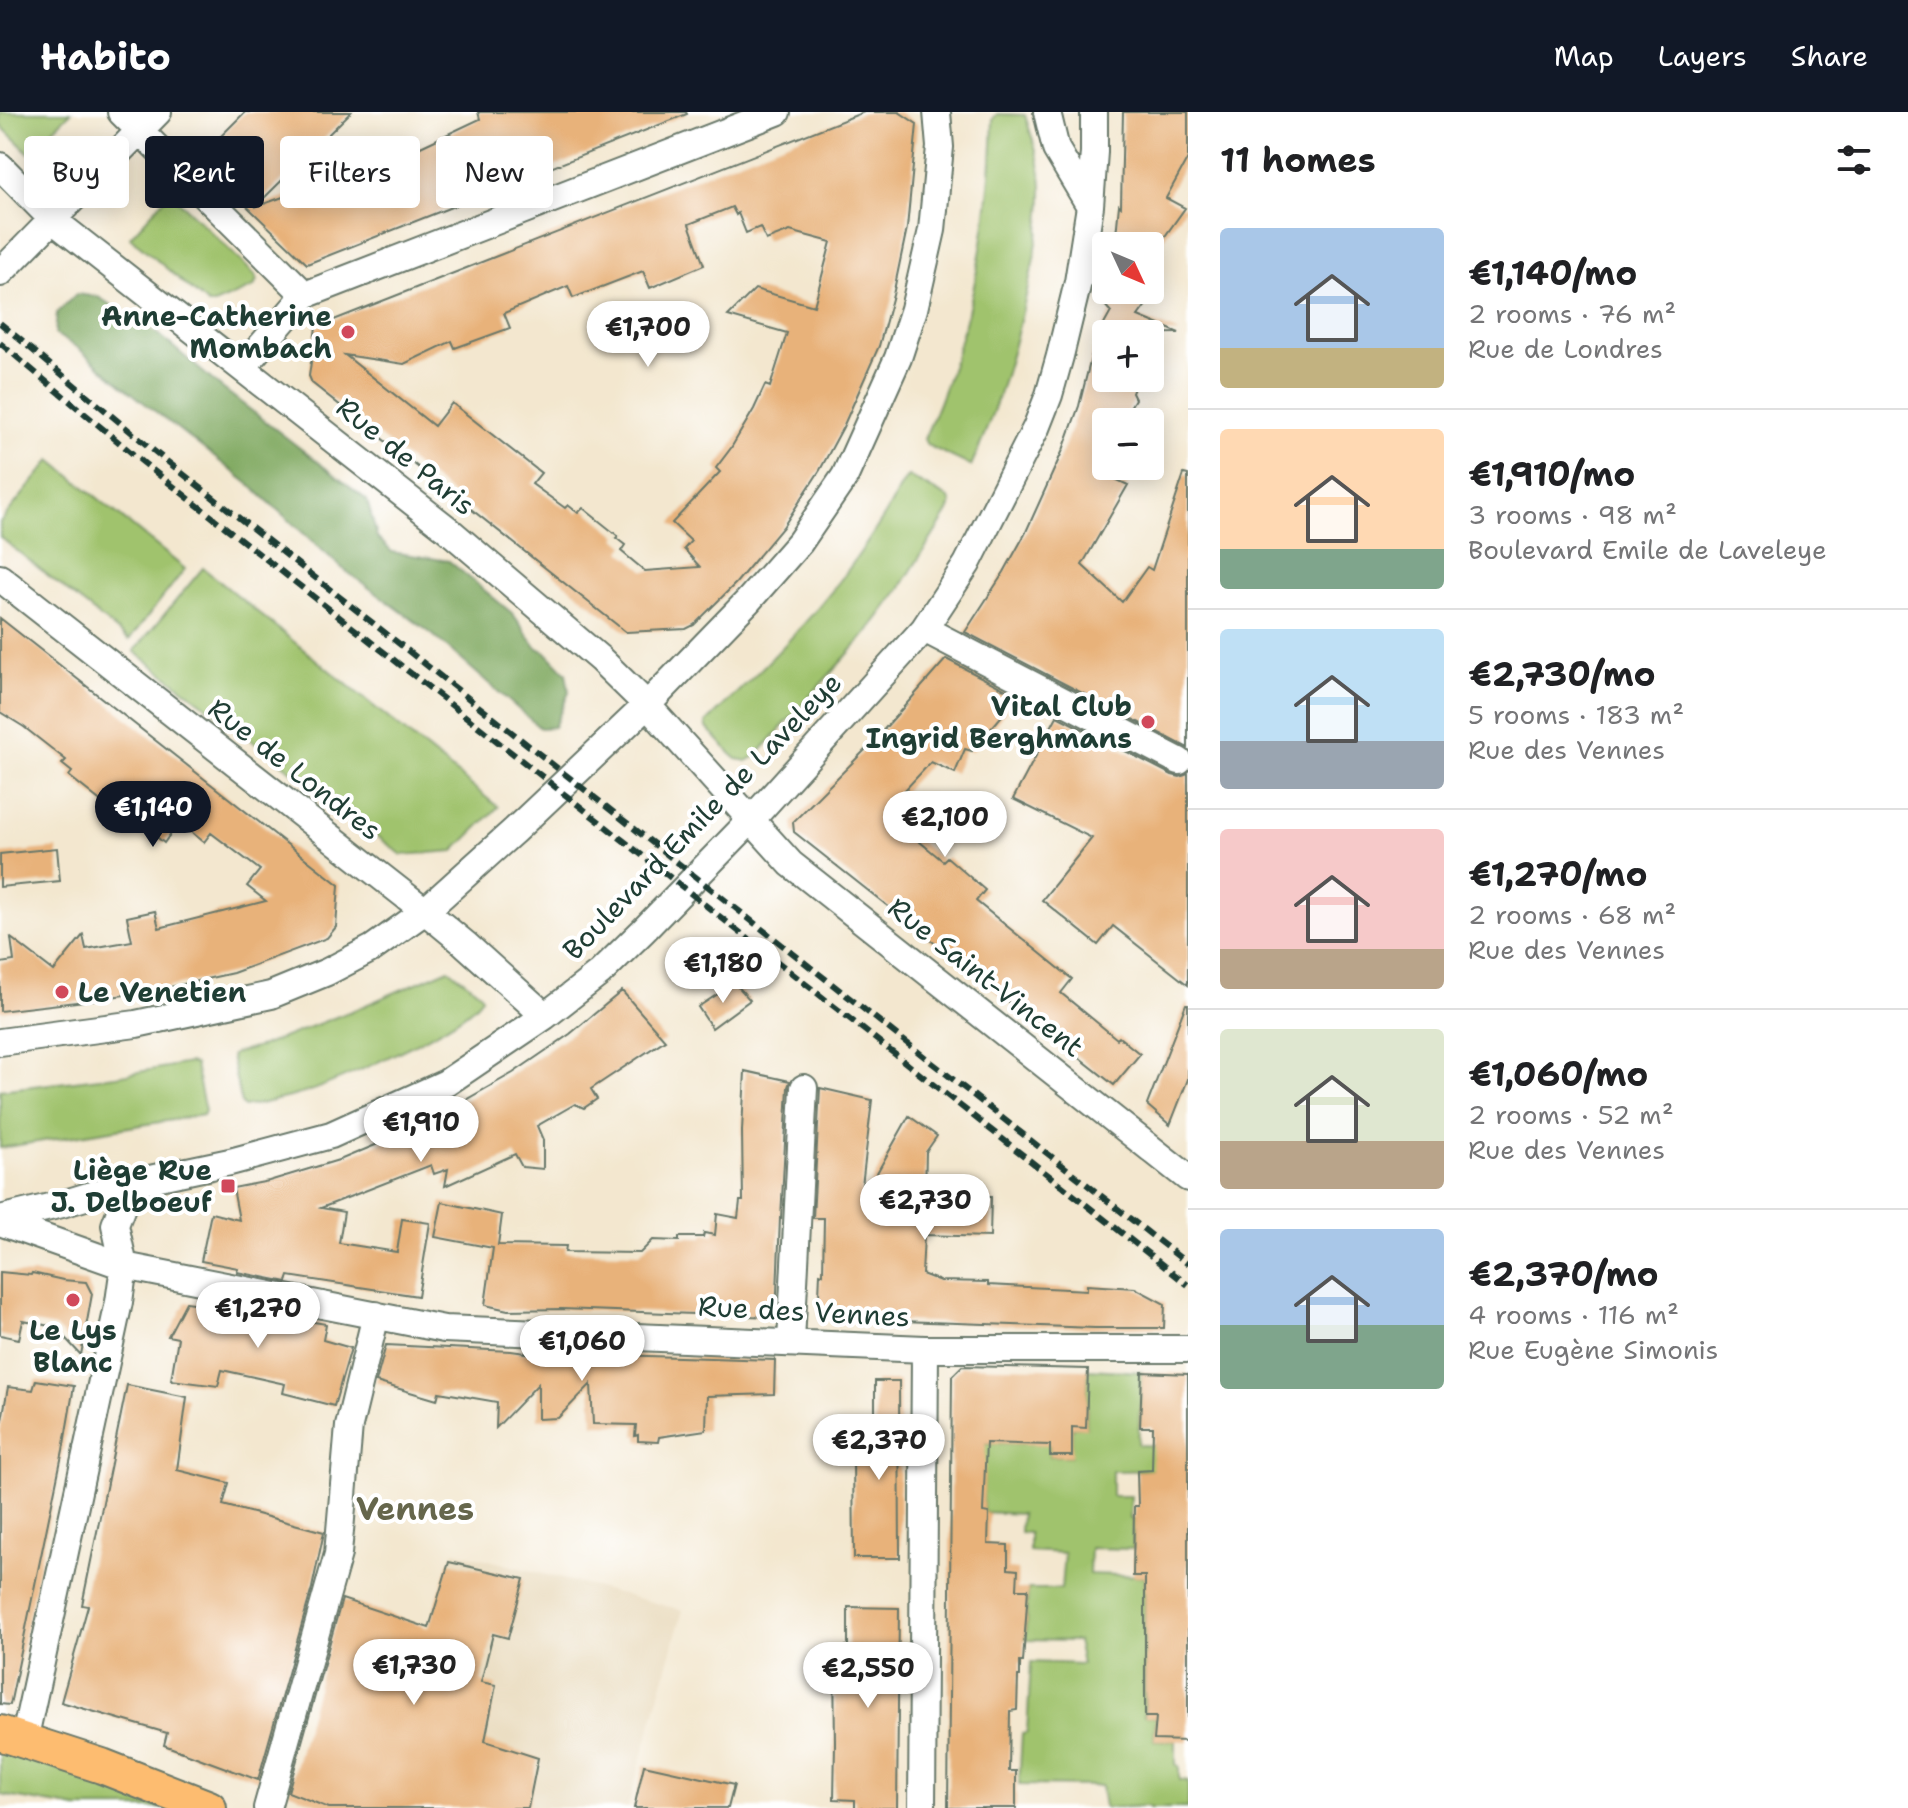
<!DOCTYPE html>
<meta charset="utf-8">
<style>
:root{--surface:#fff;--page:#f6f6f6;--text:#202124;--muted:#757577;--line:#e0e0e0;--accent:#111827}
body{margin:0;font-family:"Shantell Sans",sans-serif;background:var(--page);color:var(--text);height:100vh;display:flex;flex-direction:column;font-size:30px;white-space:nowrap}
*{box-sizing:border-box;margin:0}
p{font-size:26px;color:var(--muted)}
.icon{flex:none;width:44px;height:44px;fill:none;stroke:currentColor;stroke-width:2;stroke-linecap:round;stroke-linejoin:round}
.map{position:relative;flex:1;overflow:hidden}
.side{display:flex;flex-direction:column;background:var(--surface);width:720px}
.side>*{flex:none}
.top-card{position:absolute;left:24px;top:24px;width:760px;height:72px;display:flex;gap:16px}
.needle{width:52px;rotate:134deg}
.controls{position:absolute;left:1092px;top:120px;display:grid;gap:16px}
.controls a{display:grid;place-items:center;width:72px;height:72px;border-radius:8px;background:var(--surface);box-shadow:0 4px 20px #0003;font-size:40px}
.price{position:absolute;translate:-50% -68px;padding:0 18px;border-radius:28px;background:#fff;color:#222;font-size:26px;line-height:52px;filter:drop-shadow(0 2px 4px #0008)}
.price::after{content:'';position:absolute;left:50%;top:48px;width:24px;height:18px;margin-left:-12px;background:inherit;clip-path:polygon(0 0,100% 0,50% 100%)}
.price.on{background:var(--accent);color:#fff}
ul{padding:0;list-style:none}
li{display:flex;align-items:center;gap:24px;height:200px;padding:0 32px}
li+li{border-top:2px solid var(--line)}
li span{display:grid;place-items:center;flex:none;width:224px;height:160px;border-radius:8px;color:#555}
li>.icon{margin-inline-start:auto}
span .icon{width:96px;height:96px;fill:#fffc;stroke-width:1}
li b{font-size:34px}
h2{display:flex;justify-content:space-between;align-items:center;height:96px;padding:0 32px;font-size:34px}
.pill{padding:0 28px;border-radius:8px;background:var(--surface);box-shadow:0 4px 20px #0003;font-size:28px;line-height:72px}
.pill.on{background:var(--accent);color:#fff}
header{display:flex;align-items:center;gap:48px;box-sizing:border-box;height:112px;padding:0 40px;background:var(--accent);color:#fff}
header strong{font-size:38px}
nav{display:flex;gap:44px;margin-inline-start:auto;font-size:28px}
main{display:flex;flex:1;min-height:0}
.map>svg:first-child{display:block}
.built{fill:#e8d9ba}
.green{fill:#a0c36d;stroke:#608050;stroke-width:2}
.forest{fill:#80a960;stroke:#50734a;stroke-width:2}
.building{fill:#e8b27a;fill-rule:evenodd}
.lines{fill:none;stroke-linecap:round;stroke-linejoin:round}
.minor-casing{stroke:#69786a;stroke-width:30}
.major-casing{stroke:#69786a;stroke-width:38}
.minor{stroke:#fff;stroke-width:26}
.major{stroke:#fdbc70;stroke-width:34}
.rail{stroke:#1f3d34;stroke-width:6;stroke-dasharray:12 6;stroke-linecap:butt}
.poi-dot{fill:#d1495b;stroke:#fff;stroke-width:3}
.labels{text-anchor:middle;stroke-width:8;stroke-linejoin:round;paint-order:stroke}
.poi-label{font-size:28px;font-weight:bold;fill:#1f3d34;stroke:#fff;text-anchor:end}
.street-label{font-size:28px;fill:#1f3d34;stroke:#fff}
.quarter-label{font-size:32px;font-weight:bold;fill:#65664c;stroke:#fff}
</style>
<header>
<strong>Habito</strong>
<nav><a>Map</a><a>Layers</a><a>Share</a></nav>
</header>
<main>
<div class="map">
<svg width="1188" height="1696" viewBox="0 0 1188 1696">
<rect width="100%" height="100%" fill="#fff"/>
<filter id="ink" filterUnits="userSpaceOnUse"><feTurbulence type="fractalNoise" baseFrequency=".0125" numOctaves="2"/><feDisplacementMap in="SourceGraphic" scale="16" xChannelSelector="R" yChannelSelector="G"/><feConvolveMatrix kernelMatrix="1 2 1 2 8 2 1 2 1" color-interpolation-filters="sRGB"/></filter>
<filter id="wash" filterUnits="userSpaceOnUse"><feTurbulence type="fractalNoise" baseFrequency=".006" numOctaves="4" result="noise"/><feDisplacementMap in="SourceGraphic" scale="32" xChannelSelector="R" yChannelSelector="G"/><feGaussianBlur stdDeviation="1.8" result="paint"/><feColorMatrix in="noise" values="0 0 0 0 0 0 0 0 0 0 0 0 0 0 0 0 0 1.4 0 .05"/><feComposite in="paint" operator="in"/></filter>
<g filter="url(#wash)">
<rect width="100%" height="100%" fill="#f3e7cf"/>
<path class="built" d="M454,1439L683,1498L628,1696H369L427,1516Z"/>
<path class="green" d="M0,0H71L29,41L0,13Z
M997,2L1025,3C1032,26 1041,50 1042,74C1043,104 1036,137 1030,166C1016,231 999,293 971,354L927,333L924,327C970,224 990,120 993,7Z
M169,82L173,83L255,163L257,168L254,175L214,192H208L130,125Z
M51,348L185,457L129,528L0,425V410Z
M908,364L948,386L951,391L948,400L899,478L867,521L756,644L747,649L737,647L731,642L707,616L706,611C755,563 804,517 845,462C859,443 873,422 886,401C894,388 899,375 908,364Z
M203,456L498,695L454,739L402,743L134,539Z
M449,857L480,881L482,885C468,913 337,970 304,981C284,987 264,991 244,995L241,991L231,944L233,942L262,934L359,896Z
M189,951L195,953L205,999L203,1003L0,1036V978L116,964Z
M1088,1257L1142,1260L1138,1333L1165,1334V1358L1112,1359V1384H1131L1130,1407H1133V1437L1090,1436L1089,1462L1145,1464L1144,1604L1156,1605L1154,1628L1176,1629V1653L1179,1654V1668L1188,1669V1696H1149L1148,1694L1104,1696L1101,1674L1019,1673L1022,1622L1027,1621L1031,1550L1082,1552L1077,1529L1025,1528L1028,1477H1061L1064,1441L1029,1439V1421L1020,1420L1021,1402L983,1400L984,1331L1050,1332V1344H1071L1072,1315H1086Z
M0,1638L80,1664L163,1696H77L0,1683Z"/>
<path class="forest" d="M76,182L98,185L157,221L217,272L367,388L377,425L392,440L449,449L513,502L536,535L546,540L566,561L569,580L554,615L540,616L432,522L342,456L249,372L138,286L78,236L55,222L57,201Z"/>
<g id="blocks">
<path class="building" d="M245,0H351L255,95L314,74L326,87L364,70L359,57L412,39L480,7L478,0H686L687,2L307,152L198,47Z
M864,0H899L917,12L907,116L893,183L879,234L843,315L820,358L783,415L736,471L694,513L686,517L626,520L312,271L309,264L316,215ZM732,95L736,103L738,101L746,121L760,115L766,128L790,119L831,130L814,194L755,177L728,204L787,221L770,275L765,273L754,297L731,336L716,356L720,360L672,411L691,429L684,437L700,455L645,459L621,439L625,433L616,426L618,424L583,396L578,401L568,393L565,396L532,372L541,361L452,291L434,314L345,243L404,252L452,229L455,236L510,216L504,201L568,174L573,186L643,159L650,176L704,153L689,112Z
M1123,0H1188V46L1166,86L1185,96L1158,134H1115L1119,93L1121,95Z
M1108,178H1157L1138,204L1179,221L1106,222V266H1138L1132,281L1135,287L1121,310H1106V354H1120L1113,366L1128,373L1082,453L1122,490L1147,455L1152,458L1184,362L1188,363V636L965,520L1004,460L1025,422L1063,338L1079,294L1098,218H1101L1111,200L1103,191L1107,186Z
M0,506L339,773L336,815L327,826L233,861L157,878L85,889L0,899V851L14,849L11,826L54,859L83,823L86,837L132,829L127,805L155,799L159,816L266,789L247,774L260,758L211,721L204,730L179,710L164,731L127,700L122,706L69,664L72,660L62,652L66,648L24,615L0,600Z
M946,547L1014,582L1002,595L1006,599L972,639L965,637L955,661L931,650L903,680L915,694L917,709L908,720L943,749L947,745L985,778L976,789L1072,867L1061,881L1117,927L1119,925L1140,942L1114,973L794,720L793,710L872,631Z
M1057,604L1172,663L1180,665L1188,662V873L1113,814L1098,833L1042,788L1092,726L1013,687Z
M57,736L60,769L0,775V742Z
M735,871L750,888L712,916L698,895Z
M622,879L665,928L591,977L597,987L584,996L575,992L537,1014L543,1028V1057L522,1055L515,1042L445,1074L448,1057L434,1062L431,1053L321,1096L344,1100L339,1131L397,1140L402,1107L430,1111L418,1184L289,1164L287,1170L237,1160L238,1156L201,1149L211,1101L239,1108L233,1076L269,1069L342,1047L416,1016L513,961L570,922Z
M1186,892H1188V967L1170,1013L1147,993Z
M745,959L790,969L788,975L781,1106H780L776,1205L562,1197L508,1198L485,1193L493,1136L435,1125L442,1090L502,1103L498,1133L566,1134L565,1140L640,1141L653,1128L679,1129V1125H703L704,1121L715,1123L717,1102L738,1106L740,1089H743L742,1019Z
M820,976L872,988L860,1091L909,1004L937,1024L926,1040L925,1083L991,1085L990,1125L924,1123L922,1162L940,1169L988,1170V1173L1087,1178V1173L1135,1176L1165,1192L1164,1216H1095L818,1206L820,1161L823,1162L824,1106H813Z
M0,1160L31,1163L32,1161L63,1168L86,1170L92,1182L81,1243L55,1215L23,1209L19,1227L0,1223Z
M186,1190L227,1196L229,1191L279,1201L278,1204L326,1212L323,1228L351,1236L334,1294L283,1281L285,1272L222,1258L218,1274L171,1268L178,1226L168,1224Z
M386,1233L511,1239L554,1245L555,1241L775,1248L774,1282L707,1284L706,1318L659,1325L658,1330L638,1329V1323L635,1324L636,1313L593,1312L591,1272L558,1306L538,1307V1272L496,1316L497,1290L439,1280L437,1288L376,1270Z
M962,1254L1088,1257L1086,1316L1072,1315V1344H1050V1333L986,1331L983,1400L989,1401L988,1432L1008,1433V1457L1018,1458L1017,1477H1028L1023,1550H1020V1564H1018L1017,1598L1010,1599L1009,1659H1016V1696H948L952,1264Z
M1142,1260L1188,1262V1629L1154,1628L1156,1605H1145V1464H1133L1134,1394H1138L1137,1359L1152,1358L1153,1315H1140Z
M36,1268L74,1274L63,1338L10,1593L0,1592V1319L8,1275L33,1278Z
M875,1269H899L900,1446H854L853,1342H875Z
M127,1273L187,1285L177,1358L229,1371L223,1393L324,1420L312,1476L258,1668L164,1633L167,1621L61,1590L88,1494L82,1493Z
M449,1450L524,1467L508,1526L493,1522L481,1570L496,1573L485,1629L538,1646L528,1696H329L288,1680L342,1487L429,1516Z
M848,1495L899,1496L897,1696H855V1688L834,1687L835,1632L834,1549L845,1548L846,1534H848Z
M644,1653L734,1673L728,1696H634Z"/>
</g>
</g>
<g filter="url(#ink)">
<use href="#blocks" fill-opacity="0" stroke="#69786a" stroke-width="2"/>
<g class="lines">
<g class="minor-casing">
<path id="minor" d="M121,0L305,183
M1047,0L1056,37L1090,94
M0,54L53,108L446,416L600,547L647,593L791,752L1188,1066
M0,161L158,0
M243,255L305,183L777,0
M0,466L425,799L465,832L545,904
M924,517L1179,649
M0,930L136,912L271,883L327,860L373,836L425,799L515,718L647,593L748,489L800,430L845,364L898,246L914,197L932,118L940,35L937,0
M0,1107L62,1092L131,1071L230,1050L331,1023L446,971L545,904L600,861L643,819L751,708L924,517L967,452L1036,316L1049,283L1060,244L1078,170L1090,94L1094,40V0
M0,1110L124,1154L444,1217L925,1237H1188
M791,1230L804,976
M24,1629L119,1190L124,1154L115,1113L131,1071
M267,1696L338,1442L349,1314L376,1203
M922,1696L925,1237"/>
</g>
<g class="major-casing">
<path id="major" d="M0,1621L102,1654L209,1696"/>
</g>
<use href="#minor" class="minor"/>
<use href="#major" class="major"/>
<path class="rail" d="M0,211L154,339L1188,1152
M0,231L145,352L1188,1173"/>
</g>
</g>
<g class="poi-dot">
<circle cx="348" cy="220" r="8"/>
<circle cx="1148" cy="610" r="8"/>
<circle cx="62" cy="880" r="8"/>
<rect x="220" y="1066" width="16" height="16" rx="4"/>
<circle cx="73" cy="1188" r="8"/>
</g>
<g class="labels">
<g class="poi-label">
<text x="332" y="214">Anne-Catherine<tspan x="332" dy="32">Mombach</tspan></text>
<text x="1132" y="604">Vital Club<tspan x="1132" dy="32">Ingrid Berghmans</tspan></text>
<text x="78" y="890" text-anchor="start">Le Venetien</text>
<text x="212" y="1068">Liège Rue<tspan x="212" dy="32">J. Delboeuf</tspan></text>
<text x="73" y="1228" text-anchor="middle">Le Lys<tspan x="73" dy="32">Blanc</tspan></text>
</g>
<g class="street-label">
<text transform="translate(406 344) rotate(39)" y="10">Rue de Paris</text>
<text transform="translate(295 657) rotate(38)" y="10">Rue de Londres</text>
<text transform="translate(702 704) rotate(-46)" y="10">Boulevard Emile de Laveleye</text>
<text transform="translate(986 865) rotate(38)" y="10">Rue Saint-Vincent</text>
<text transform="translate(804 1199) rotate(3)" y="10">Rue des Vennes</text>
</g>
<g class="quarter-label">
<text x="415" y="1408">Vennes</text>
</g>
</g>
</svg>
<div class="controls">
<a><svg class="needle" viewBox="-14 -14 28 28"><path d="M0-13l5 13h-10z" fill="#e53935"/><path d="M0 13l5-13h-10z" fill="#757577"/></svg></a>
<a>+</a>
<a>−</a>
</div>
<b class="price" style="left:648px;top:257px">€1,700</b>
<b class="price on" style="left:153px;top:737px">€1,140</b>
<b class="price" style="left:945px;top:747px">€2,100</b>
<b class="price" style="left:723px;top:893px">€1,180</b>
<b class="price" style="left:421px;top:1052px">€1,910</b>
<b class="price" style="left:925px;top:1130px">€2,730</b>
<b class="price" style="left:258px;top:1238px">€1,270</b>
<b class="price" style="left:582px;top:1271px">€1,060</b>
<b class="price" style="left:879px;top:1370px">€2,370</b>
<b class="price" style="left:414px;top:1595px">€1,730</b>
<b class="price" style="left:868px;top:1598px">€2,550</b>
<div class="top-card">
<a class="pill">Buy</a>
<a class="pill on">Rent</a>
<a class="pill">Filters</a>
<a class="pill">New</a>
</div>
</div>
<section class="side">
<h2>11 homes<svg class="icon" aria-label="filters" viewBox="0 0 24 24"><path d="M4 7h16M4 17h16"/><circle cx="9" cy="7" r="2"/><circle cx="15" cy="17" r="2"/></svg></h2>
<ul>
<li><span style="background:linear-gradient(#a9c7e8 75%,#c2b280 0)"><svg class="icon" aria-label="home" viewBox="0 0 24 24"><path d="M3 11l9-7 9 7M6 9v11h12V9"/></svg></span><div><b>€1,140/mo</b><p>2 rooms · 76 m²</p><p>Rue de Londres</p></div></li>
<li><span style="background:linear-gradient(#ffd9b3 75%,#7fa58c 0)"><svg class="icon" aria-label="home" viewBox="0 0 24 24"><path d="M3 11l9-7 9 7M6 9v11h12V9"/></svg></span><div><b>€1,910/mo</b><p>3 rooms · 98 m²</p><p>Boulevard Emile de Laveleye</p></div></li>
<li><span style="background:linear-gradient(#bfe0f5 70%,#9aa5b1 0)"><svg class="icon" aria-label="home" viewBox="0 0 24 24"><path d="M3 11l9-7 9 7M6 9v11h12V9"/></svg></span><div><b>€2,730/mo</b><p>5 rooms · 183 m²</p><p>Rue des Vennes</p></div></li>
<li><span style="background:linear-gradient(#f6c9c9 75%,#b9a48a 0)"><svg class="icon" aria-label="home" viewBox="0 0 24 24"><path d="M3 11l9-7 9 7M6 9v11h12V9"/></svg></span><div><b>€1,270/mo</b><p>2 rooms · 68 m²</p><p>Rue des Vennes</p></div></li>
<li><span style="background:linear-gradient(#dfe7d0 70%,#b9a48a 0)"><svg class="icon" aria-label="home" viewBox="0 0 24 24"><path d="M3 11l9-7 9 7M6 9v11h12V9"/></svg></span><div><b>€1,060/mo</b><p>2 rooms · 52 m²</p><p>Rue des Vennes</p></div></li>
<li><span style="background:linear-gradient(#a9c7e8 60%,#7fa58c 0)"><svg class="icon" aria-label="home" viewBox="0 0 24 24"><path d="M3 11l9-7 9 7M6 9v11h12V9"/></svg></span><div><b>€2,370/mo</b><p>4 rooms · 116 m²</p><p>Rue Eugène Simonis</p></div></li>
</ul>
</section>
</main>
